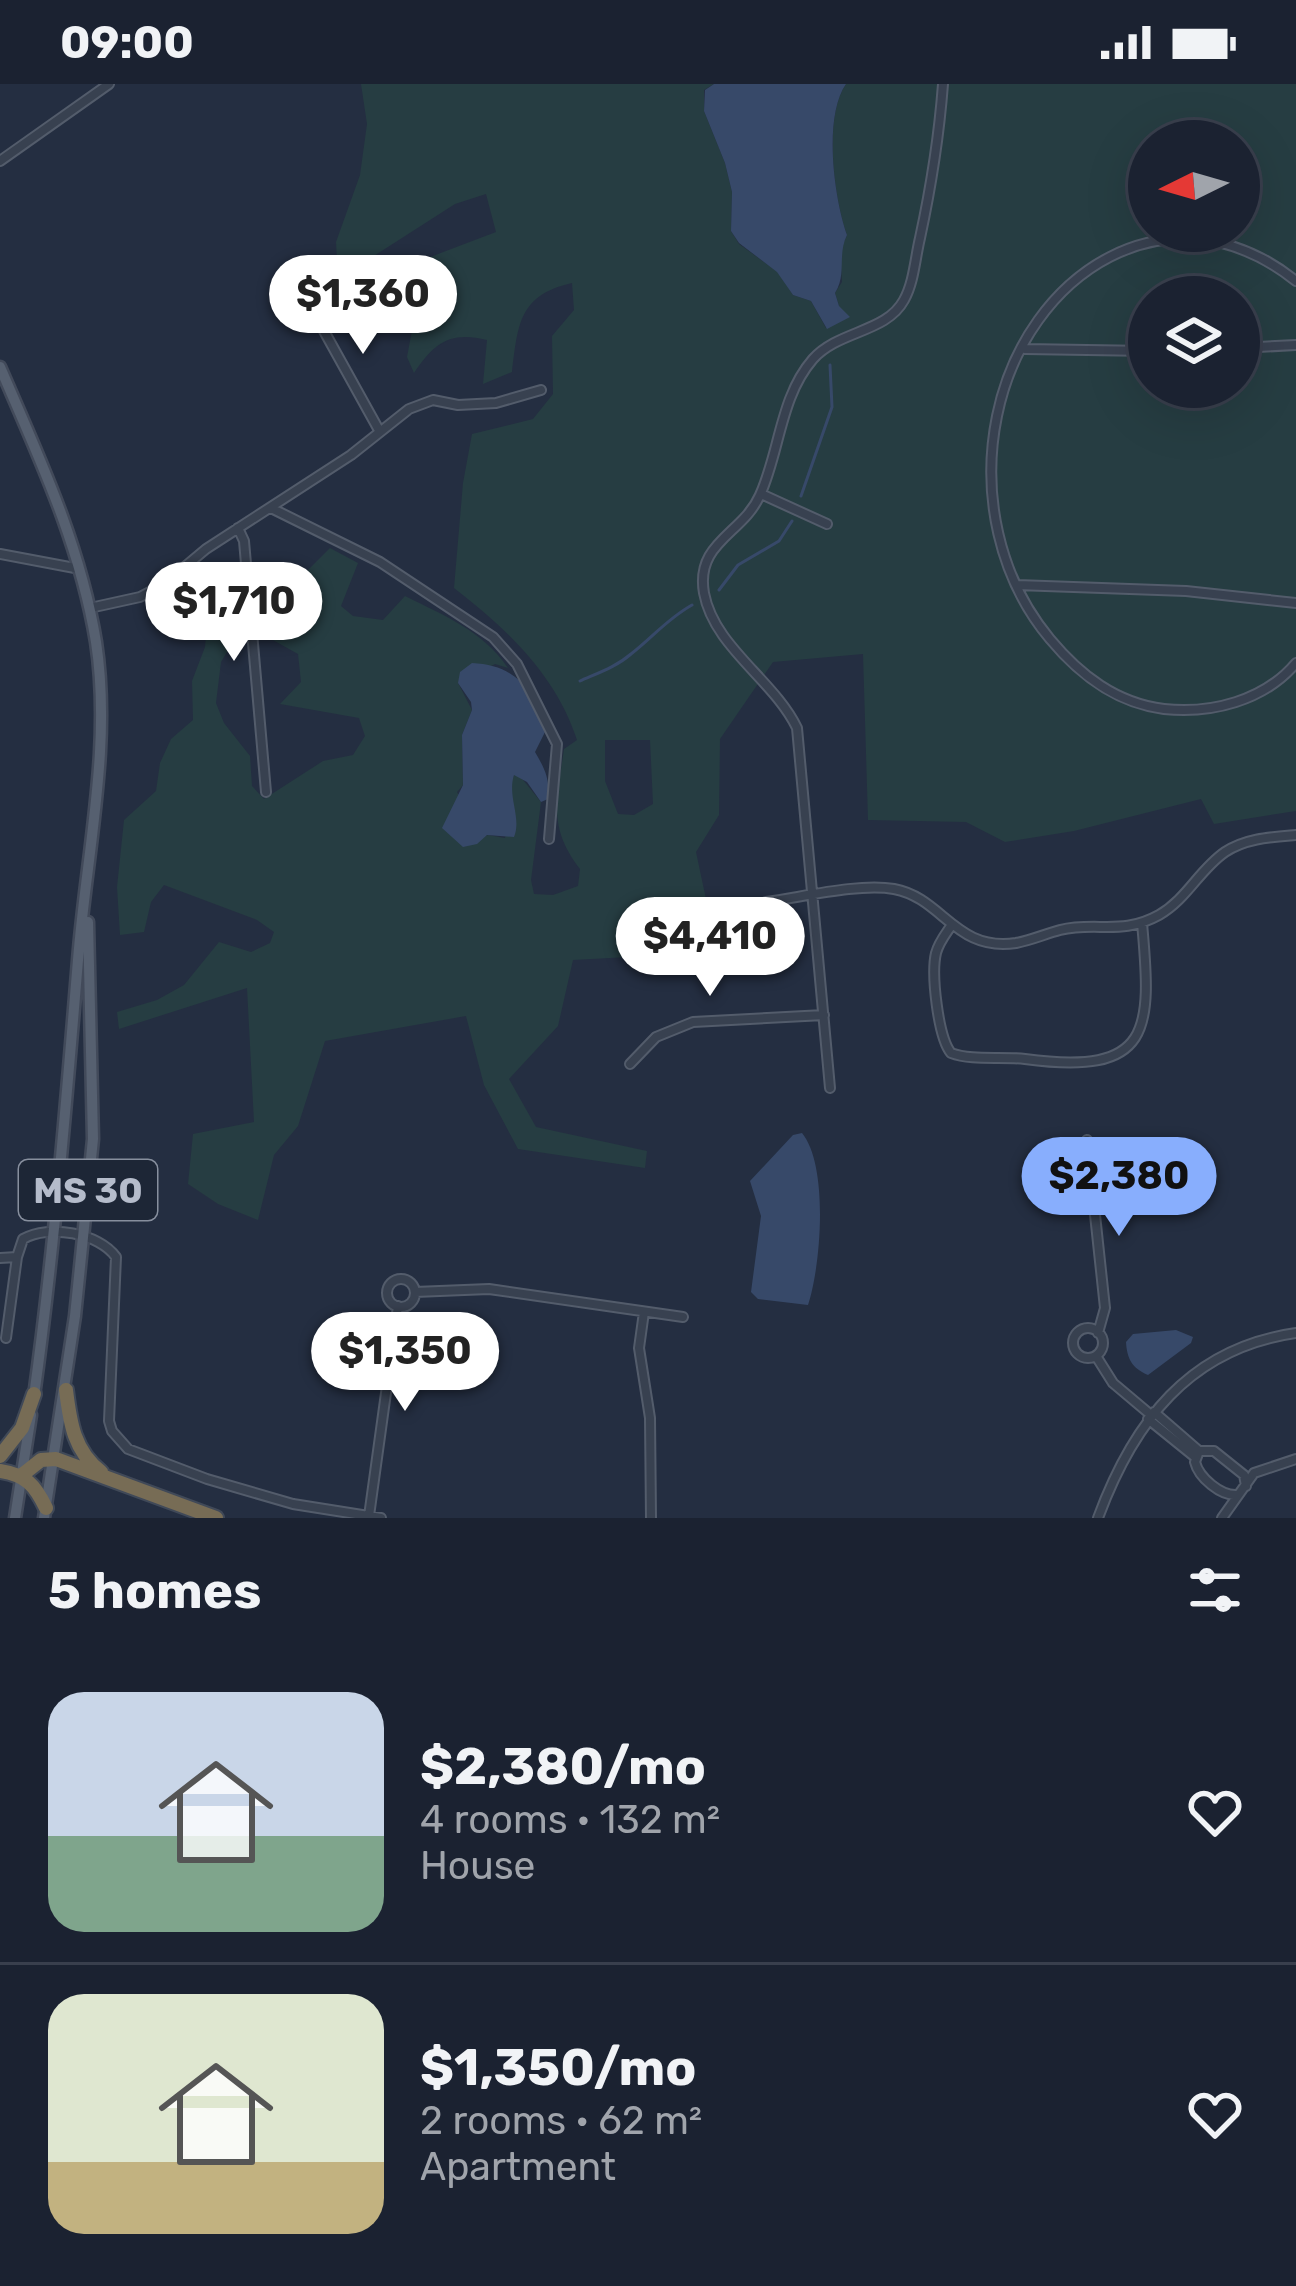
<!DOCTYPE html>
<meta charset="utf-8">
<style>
:root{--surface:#1b2231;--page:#282f3d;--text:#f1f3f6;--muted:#a0a4ab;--line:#393f4d;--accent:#88aefd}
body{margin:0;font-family:Rubik,sans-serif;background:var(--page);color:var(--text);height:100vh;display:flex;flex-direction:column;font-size:45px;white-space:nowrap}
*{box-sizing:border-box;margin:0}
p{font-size:39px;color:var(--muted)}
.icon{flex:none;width:66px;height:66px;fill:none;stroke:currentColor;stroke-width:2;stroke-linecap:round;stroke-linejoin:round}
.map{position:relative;height:1434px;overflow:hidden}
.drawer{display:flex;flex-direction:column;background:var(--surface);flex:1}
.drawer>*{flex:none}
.needle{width:78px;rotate:265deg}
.buttons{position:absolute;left:1128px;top:36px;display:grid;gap:24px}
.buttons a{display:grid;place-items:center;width:132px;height:132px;border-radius:50%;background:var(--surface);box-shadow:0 12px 48px #0002,0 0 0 3px var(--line);font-size:60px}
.price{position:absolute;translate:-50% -102px;padding:0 27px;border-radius:42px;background:#fff;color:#222;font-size:39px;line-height:78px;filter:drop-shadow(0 3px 6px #0008)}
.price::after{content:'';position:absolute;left:50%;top:72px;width:36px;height:27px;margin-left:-18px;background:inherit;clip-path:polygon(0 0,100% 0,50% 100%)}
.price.selected{background:var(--accent);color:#111}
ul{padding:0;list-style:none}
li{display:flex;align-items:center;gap:36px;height:300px;padding:0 48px}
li+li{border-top:3px solid var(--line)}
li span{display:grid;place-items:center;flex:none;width:336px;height:240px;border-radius:36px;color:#555}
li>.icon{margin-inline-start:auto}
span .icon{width:144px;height:144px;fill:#fffc;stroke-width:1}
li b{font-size:51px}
h2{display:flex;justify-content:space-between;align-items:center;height:144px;padding:0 48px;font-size:51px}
.status{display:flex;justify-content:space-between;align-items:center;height:84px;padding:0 60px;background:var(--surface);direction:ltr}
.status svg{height:33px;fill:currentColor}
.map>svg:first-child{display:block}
.green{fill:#263d42;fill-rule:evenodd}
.water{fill:#374969}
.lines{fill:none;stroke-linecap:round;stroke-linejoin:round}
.stream{stroke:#374969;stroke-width:3}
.street-casing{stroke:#535c6b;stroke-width:12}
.primary-casing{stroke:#424a5a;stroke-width:15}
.highway-casing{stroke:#404958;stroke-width:18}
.street{stroke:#384150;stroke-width:8}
.primary{stroke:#566070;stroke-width:10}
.highway{stroke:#776c55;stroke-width:14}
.labels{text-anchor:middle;stroke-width:10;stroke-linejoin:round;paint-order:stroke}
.shield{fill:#1d2636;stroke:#878f9e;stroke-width:3}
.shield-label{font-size:36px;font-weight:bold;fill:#b5bccb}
</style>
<div class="status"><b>09:00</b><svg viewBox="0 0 49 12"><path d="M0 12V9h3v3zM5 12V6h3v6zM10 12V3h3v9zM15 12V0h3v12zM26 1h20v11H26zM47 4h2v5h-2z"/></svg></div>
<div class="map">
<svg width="1296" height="1434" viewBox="0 0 1296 1434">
<rect width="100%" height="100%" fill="#242e41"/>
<path class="green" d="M361,0H714L704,6V27L725,79L732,108L731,147L739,160L778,188L793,211L811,217L826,244L839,222L835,209L842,198L840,166L847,151C834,114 823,33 846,0H1296V727L1214,740L1201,715L1074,747L1005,758L966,738L868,736L863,570L773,578L720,655L719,731L696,768L713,848L683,870L573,876L558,942L509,995L536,1043L647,1067L645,1084L518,1065L484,1001L466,932L325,957L298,1042L274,1071L258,1136L218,1120L188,1100L193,1050L254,1038L247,904L119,945L117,928L157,916L184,901L219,858L251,868L270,859L274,848L257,836L164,801L151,818L144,848L120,851L117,803L124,736L156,707L160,679L171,655L193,636L192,597L205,563L208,531L215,513L233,518V558L221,578L216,619L224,639L250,672L252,702L264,715L323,677L353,671L365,652L359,634L280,620L301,598L298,570L264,551L257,506L295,499L330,464L358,479L341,522L353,532L383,536L405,512C445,532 483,547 508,584L495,580L458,599L472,626L462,651L463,701L457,708L481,754L488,751L505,754L511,699L514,691H519L541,718L531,796L534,810L553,811L578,802L580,785C547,742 557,715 564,665L577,656C556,591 506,544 454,504L463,399L472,350L533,335L553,310L552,252L574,226L572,199C519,211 518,240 512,288L483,300L487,256C450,247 434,259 414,289L407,273L419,209L417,178L496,148L486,110L455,120L338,195L336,158L360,91L367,40ZM1149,57H1239V147H1149ZM1149,213H1239V303H1149ZM605,656H650L653,720L634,731L618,730L605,697Z"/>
<path class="water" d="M714,0H846C823,33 834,114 847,151C837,171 847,191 835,209L839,222L850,233L827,245L811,217L793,211L777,188L739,159L731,147L732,108L725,79L704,27L705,6Z
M472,579C516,581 534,605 545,648L535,668C545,685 550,695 548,715L541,718L527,698L514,691C507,713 522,733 514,753L487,751L477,760L463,763L442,744L463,701L462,651L472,626L471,618L458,599L460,588Z
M802,1049C829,1082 821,1182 808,1221L758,1215L751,1208L761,1132L750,1097L793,1051Z
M1176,1246L1193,1253L1191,1259L1148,1291C1132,1284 1127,1275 1126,1258L1133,1250Z"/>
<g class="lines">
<path class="stream" d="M801,412L832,323L830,281
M719,506L738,481L779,457L792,437
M580,597C598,589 616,583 631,570C653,553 667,535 692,521"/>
<g class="street-casing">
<path id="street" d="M0,77L109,0
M1296,197C1169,96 1026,189 997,332C981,410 999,494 1050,555C1080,591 1116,619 1164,625C1211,630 1264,617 1296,579
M317,205L324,247L380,348
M1239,264L1296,261
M1025,265L1149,267
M761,410L827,440
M271,424L380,478L493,553L517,580L557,660L549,755
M238,444L244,457L266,708
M0,470L80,485
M1017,501L1186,507L1296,519
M90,524L140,513L163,501L206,465L351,371L409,325L433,316L458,321L496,319L541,306
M766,818C803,813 859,799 894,805C943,814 955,868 1016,859C1032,856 1045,850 1060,846C1097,837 1121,852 1159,831C1187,815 1199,786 1225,768C1246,754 1272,753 1296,751
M951,842C945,851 939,858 936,869C931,890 938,953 951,969C972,977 1002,972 1025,975C1152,992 1152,947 1142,839
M630,980L656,953L693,938L824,931
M830,1004L797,644C774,596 714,563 704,509C695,458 743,450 760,411C780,367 780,313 813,275C839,246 886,249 904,216C914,198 915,175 920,154C931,103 939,53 943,0
M1087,1056L1105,1224L1098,1249
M0,1174L17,1173L23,1155C49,1140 99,1149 116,1173L109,1337L112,1347L128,1365L207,1395L293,1420L381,1434
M387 1209a14 14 0 1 1 28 0a14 14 0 1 1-28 0Z
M415,1208L489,1205L683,1233
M644,1228L639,1264L650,1334L651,1434
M1073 1259a15 15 0 1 1 30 0a15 15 0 1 1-30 0Z
M6,1254L17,1173
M1096,1272L1113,1299L1151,1331
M1154,1328L1199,1367
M1148,1335L1195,1373
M1237,1411C1221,1412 1199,1394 1195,1378L1199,1367H1214L1244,1391L1246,1402
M369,1432L398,1222
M1098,1434C1133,1339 1189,1264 1296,1249
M1222,1434L1254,1389L1296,1375"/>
</g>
<g class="primary-casing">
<path id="primary" d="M0,283C39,373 80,460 96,558C112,663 86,772 78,876C66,1022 54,1167 34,1312
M15,1434L31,1331
M44,1434L75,1232L93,1055L88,838"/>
</g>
<g class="highway-casing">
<path id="highway" d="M66,1306C70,1339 74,1367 101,1388
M0,1372L22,1344L34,1310
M0,1387C26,1391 35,1401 46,1424
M22,1391L41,1376L56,1375L216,1434"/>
</g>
<use href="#street" class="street"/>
<use href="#primary" class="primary"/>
<use href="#highway" class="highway"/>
</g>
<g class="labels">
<rect class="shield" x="19" y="1076" width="138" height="60" rx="9"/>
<g class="shield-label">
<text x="88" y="1119">MS 30</text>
</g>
</g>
</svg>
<div class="buttons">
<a><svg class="needle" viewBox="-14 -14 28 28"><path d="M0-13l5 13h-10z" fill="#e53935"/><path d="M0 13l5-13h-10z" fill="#a0a4ab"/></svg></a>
<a><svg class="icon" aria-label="layers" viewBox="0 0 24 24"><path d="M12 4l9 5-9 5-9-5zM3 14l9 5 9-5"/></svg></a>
</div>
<b class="price" style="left:363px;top:273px">$1,360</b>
<b class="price" style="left:234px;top:580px">$1,710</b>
<b class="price" style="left:710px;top:915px">$4,410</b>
<b class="price selected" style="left:1119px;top:1155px">$2,380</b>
<b class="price" style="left:405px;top:1330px">$1,350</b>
</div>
<section class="drawer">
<h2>5 homes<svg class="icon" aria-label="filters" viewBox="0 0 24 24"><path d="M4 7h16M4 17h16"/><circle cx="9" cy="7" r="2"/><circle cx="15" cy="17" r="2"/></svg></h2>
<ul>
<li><span style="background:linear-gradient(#c9d6e8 60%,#7fa58c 0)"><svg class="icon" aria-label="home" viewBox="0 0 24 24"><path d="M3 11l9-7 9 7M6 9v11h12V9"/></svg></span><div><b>$2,380/mo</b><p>4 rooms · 132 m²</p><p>House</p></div><svg class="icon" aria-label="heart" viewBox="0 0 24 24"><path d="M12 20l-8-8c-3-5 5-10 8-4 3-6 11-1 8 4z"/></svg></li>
<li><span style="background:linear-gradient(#dfe7d0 70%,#c2b280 0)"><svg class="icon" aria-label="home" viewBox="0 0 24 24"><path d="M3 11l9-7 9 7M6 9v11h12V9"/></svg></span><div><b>$1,350/mo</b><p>2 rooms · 62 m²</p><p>Apartment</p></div><svg class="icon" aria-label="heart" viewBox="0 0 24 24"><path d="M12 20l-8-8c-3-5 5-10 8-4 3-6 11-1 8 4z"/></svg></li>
</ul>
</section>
